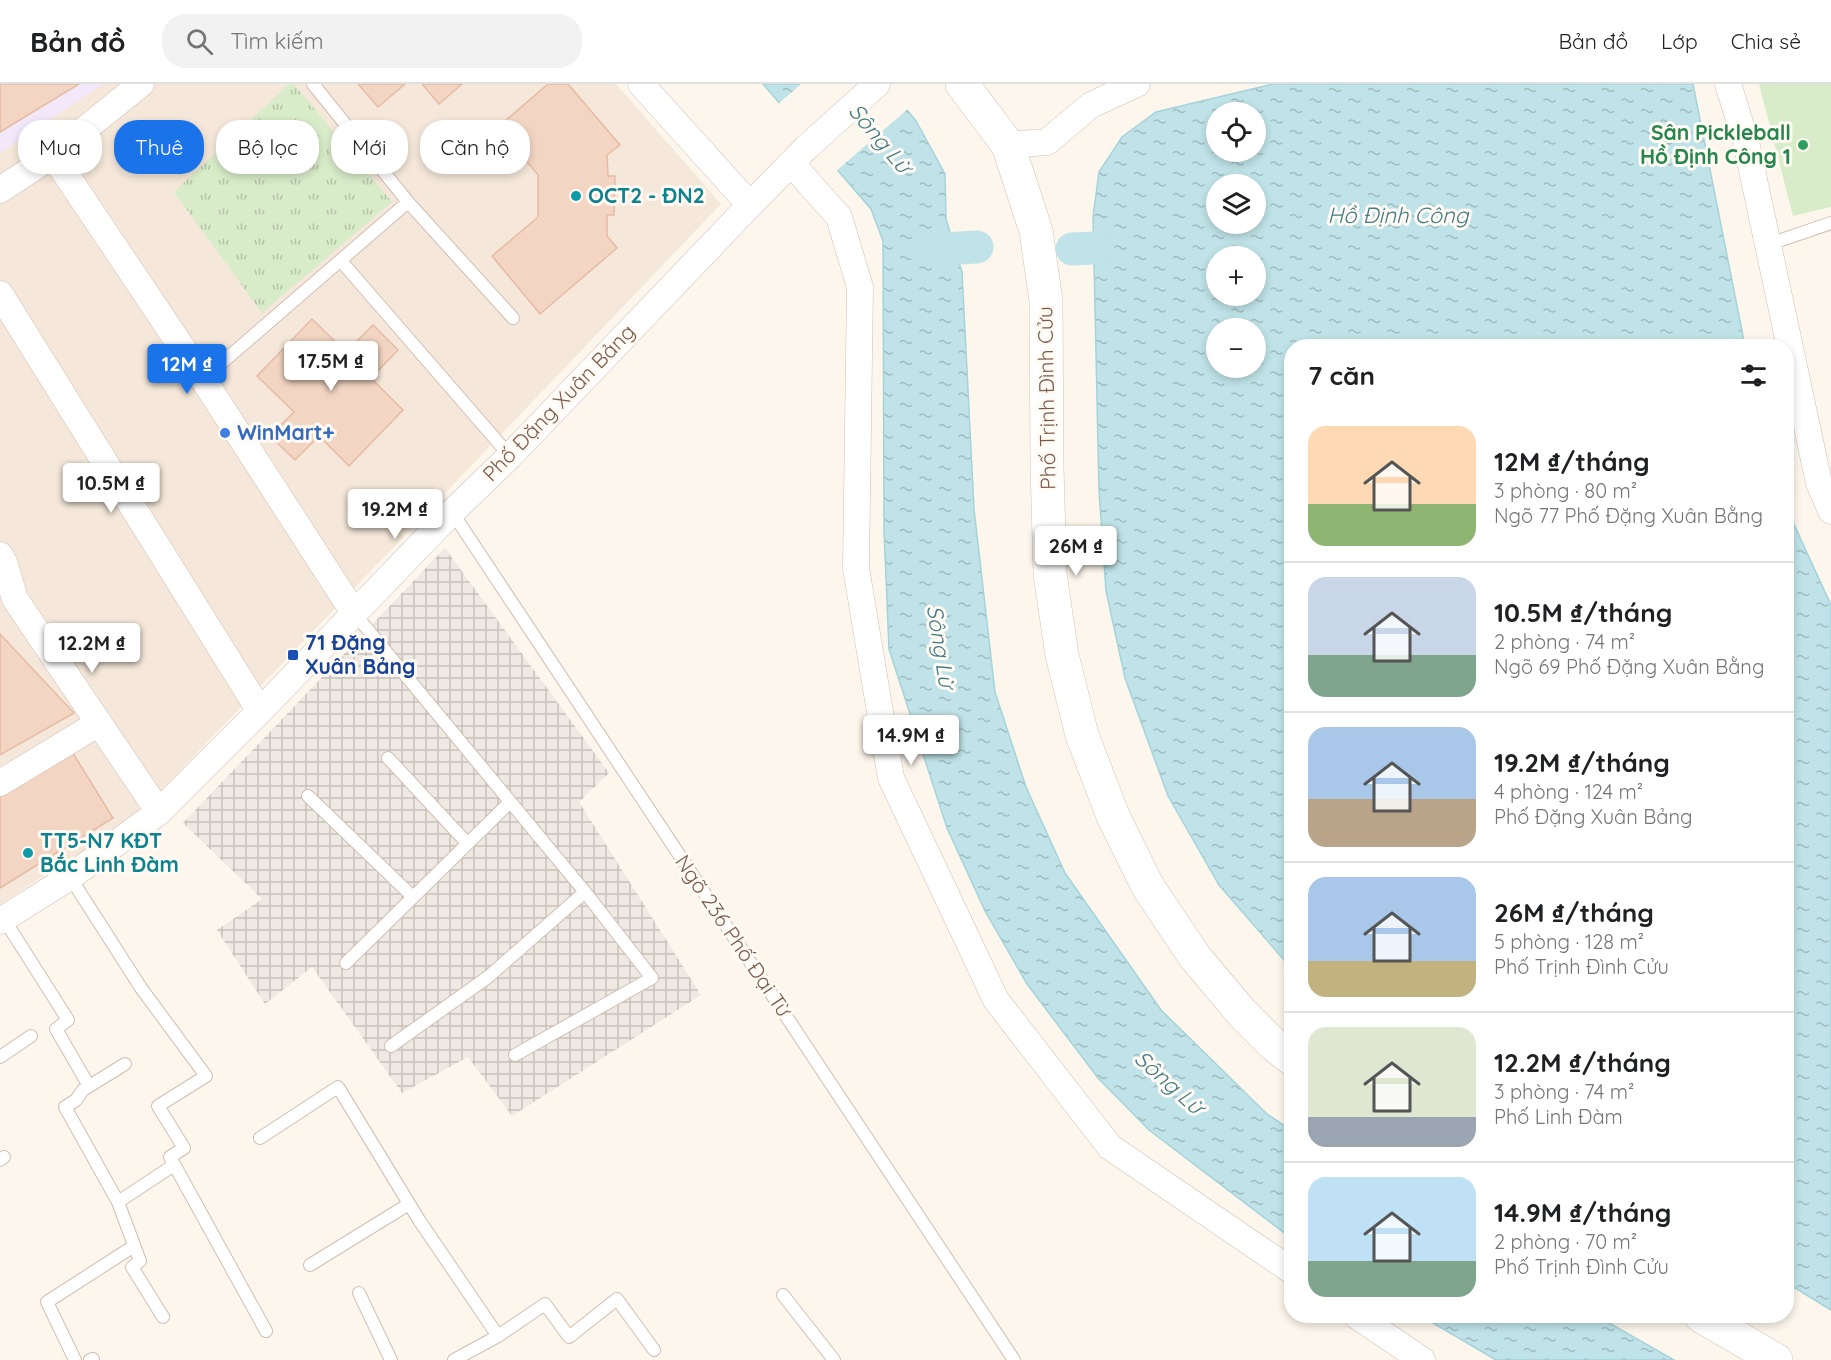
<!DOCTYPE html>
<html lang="vi">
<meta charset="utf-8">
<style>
:root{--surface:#fff;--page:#f2f2f2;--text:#202124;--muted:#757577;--line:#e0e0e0;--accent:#1a73e8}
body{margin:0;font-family:Quicksand,sans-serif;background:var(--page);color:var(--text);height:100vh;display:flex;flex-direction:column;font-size:22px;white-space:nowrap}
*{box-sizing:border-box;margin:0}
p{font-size:20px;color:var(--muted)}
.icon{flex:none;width:33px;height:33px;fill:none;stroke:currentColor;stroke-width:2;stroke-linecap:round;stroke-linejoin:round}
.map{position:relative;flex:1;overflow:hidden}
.drawer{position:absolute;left:1284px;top:255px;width:510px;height:984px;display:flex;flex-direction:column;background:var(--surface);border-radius:24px;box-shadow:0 3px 9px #0003}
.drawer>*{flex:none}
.hud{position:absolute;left:18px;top:36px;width:570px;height:54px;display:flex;gap:12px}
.buttons{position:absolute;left:1206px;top:18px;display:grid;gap:12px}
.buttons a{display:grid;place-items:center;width:60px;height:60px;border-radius:50%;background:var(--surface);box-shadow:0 3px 9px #0003;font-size:30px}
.price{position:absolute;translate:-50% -51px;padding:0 14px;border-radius:6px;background:#fff;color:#222;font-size:20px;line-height:39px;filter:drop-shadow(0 2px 3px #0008)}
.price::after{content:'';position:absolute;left:50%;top:36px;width:18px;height:14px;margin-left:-9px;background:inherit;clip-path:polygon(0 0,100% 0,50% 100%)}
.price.current{background:var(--accent);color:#fff}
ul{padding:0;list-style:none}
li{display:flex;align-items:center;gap:18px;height:150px;padding:0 24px}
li+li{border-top:2px solid var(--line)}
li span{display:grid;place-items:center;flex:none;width:168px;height:120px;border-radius:18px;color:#555}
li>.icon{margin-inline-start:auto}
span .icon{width:72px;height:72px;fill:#fffc;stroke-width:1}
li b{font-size:26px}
h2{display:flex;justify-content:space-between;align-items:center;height:72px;padding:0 24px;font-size:26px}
.tag{padding:0 21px;border-radius:24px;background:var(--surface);box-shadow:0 3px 9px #0003;font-size:21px;line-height:54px}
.tag.current{background:var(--accent);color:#fff}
header{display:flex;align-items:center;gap:36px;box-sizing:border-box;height:84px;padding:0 30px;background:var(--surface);border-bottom:2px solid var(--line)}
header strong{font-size:28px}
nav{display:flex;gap:33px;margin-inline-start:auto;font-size:21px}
.search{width:420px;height:54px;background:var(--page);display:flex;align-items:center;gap:15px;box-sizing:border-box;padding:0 21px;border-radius:24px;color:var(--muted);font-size:22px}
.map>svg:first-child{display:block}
.residential{fill:#f5e8da}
.industrial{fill:url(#industrial-grid)}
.education{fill:#f3e8fa}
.grass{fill:url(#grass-tufts)}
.pitch{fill:#d8ecc9}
.water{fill:url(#water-ripples);stroke:#a5d3da;stroke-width:1.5;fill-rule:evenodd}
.pier{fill:#fdf6ec}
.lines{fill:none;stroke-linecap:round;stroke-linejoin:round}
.canal{stroke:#bfe3e8;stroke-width:33}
.building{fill:#f3d5c3;stroke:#e6bba3;stroke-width:1.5}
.lane-casing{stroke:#d1beb0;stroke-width:14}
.street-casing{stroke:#d1beb0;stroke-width:27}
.secondary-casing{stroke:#d6c0b0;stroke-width:34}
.lane{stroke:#fff;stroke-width:12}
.street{stroke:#fff;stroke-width:26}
.secondary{stroke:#fff;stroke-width:33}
.leisure-dot{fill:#2e9e5b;stroke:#fffaf3;stroke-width:2}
.culture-dot{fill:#0f9aa8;stroke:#fffaf3;stroke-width:2}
.shop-dot{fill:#3f7fe0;stroke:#fffaf3;stroke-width:2}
.transit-dot{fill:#1a4fb4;stroke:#fffaf3;stroke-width:2}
.labels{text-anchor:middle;stroke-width:6;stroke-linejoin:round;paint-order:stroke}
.leisure-label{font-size:21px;font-weight:bold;fill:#27864d;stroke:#fffaf3;text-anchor:end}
.culture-label{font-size:21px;font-weight:bold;fill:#0d838f;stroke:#fffaf3;text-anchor:start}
.street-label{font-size:21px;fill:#7a5c4d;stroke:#fffaf3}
.shop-label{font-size:21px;font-weight:bold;fill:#366cbe;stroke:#fffaf3;text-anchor:start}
.transit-label{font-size:21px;font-weight:bold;fill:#164399;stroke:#fffaf3;text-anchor:start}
.water-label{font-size:22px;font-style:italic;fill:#437c86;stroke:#fffaf3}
</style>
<header>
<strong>Bản đồ</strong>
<div class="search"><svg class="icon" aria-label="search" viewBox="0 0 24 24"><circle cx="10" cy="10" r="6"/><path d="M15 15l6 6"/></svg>Tìm kiếm</div>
<nav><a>Bản đồ</a><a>Lớp</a><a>Chia sẻ</a></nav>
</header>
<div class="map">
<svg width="1831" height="1276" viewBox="0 0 1831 1276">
<defs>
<pattern id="industrial-grid" width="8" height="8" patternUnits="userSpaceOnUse" patternTransform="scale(1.5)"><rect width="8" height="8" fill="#efe9e4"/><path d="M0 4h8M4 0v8" fill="none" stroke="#c7c0bb"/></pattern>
<pattern id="grass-tufts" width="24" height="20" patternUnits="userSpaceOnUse" patternTransform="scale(1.5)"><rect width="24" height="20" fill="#d8ecc9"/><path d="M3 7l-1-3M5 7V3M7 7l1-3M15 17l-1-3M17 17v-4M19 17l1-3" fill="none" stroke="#b4c2a5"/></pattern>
<pattern id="water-ripples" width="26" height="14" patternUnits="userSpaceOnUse" patternTransform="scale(1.5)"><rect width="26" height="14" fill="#bfe3e8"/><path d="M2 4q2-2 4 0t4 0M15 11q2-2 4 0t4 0" fill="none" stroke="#a0bbbe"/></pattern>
</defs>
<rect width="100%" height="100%" fill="#fdf6ec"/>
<path class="residential" d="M0,0H616L721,120L136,733L0,820Z"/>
<path class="industrial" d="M445,464L609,689L579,718L701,911L512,1032L468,973L402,1009L312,883L265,920L217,846L262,815L183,739Z"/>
<path class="education" d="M0,0H103L0,69Z"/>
<path class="grass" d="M289,0H294L392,118L262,229L174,108Z"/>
<path class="pitch" d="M1759,0H1831V123L1793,132Z"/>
<path class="water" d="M763,0H886L916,37L945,90L946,135L962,188L974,425L995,608L1026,703L1065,789L1161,926L1267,1030L1291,1046V1154L1149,1046L1098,994L1027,900L985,827L947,744L889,565L884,447L883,157L871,125Z
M1273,0H1693L1745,262H1292L1291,884L1219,801L1168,712L1125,594L1106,507L1099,407L1093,133L1099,88L1122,53L1156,28ZM1216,28H1256V68H1216ZM1216,100H1256V140H1216ZM1256,172V212H1216V172ZM1216,244H1256V284H1216Z
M1786,423L1831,521V1226L1787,1199Z
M1421,1232H1597L1674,1276H1496Z"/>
<path class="pier" d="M801,0H890L909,24L835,88L777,21Z"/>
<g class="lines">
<path class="canal" d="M1072,165L1094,164
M925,166L977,163"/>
</g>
<path class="building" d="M0,0H79L0,48Z
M358,0H405L378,23Z
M422,0H462L439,20Z
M548,0H568L620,61L607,71L608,92H615L614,131H607V152L617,164L540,230L492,172L538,133V91L498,43Z
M312,235L346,268L373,241L398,266L371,294L403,326L349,382L319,352L295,376L270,352L294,328L257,292Z
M0,550L74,629L0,671Z
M71,666L113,734L0,804V710Z"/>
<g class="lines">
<g class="lane-casing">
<path id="lane" d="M313,0L408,118L513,234
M1767,161L1831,139
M341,177L510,372
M203,295L408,118
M452,428L1014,1276
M354,529L585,808L488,893L391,962
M388,674L467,759
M308,712L413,813
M70,793L141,904L206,992L158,1022L184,1064L170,1073L266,1247
M4,835L68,936L56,945L89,1002
M346,879L510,718
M515,971L652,894L585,808
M0,973L31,952
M125,980L83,1006L76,1016L65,1023L118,1118L140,1177L132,1183L163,1233
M260,1054L338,1003L419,1136L498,1252
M0,1076L4,1073
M118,1118L174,1081
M310,1181L409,1120
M359,1209L391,1276
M783,1211L834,1276
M75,1276L47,1218L134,1162
M90,1276L93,1275
M454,1276L498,1252L545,1220L569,1253L617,1215L654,1266"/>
</g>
<g class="street-casing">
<path id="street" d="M641,0L750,121
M1728,0L1746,58L1819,399L1831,427
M1008,61L1047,58L1091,21L1137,0
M53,71L203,295L354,529
M791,79L839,133L860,203L856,484L891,694L996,916L1110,1063L1292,1187
M0,106L53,71L141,0
M0,210L260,627
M0,471L4,478L15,515L159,728
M0,699L99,639
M0,837L70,793L159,728L260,627L452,428L510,372L750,121L806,64L877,0
M1357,1232L1422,1276"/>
</g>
<g class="secondary-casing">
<path id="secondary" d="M962,0L1008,61L1036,147L1046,217L1047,382L1050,490L1062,571L1082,651L1113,732L1148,803L1195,873L1242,929L1274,961L1292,975
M1701,1232L1776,1276"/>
</g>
<use href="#lane" class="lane"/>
<use href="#street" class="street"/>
<use href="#secondary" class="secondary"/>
</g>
<circle class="leisure-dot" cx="1803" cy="61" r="6"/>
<g class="culture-dot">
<circle cx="576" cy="112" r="6"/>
<circle cx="28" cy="769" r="6"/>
</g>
<circle class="shop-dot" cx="225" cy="349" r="6"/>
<rect class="transit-dot" x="287" y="565" width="12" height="12" rx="3"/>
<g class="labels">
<g class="leisure-label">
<text x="1791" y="56">Sân Pickleball<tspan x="1791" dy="24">Hồ Định Công 1</tspan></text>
</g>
<g class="culture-label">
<text x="588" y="119">OCT2 - ĐN2</text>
<text x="40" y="764">TT5-N7 KĐT<tspan x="40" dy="24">Bắc Linh Đàm</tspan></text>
</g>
<g class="street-label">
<text transform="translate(1047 314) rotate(-91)" y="7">Phố Trịnh Đình Cửu</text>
<text transform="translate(559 319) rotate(-46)" y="7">Phố Đặng Xuân Bảng</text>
<text transform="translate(733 852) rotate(56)" y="7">Ngõ 236 Phố Đại Từ</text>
</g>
<g class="shop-label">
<text x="237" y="356">WinMart+</text>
</g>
<g class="transit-label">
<text x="305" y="566">71 Đặng<tspan x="305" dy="24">Xuân Bảng</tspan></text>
</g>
<g class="water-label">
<text transform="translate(880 54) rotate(50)" y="8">Sông Lừ</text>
<text x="1398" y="139">Hồ Định Công</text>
<text transform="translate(941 562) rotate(81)" y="8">Sông Lừ</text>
<text transform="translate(1169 998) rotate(42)" y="8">Sông Lừ</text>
</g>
</g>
</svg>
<div class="buttons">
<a><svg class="icon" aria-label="locate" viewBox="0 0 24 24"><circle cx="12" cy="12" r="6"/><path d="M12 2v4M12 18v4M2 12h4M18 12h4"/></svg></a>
<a><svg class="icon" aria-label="layers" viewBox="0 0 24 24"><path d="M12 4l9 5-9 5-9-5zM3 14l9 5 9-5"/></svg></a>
<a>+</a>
<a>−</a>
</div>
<b class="price" style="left:331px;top:308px">17.5M ₫</b>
<b class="price current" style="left:187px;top:311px">12M ₫</b>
<b class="price" style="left:111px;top:430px">10.5M ₫</b>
<b class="price" style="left:395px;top:456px">19.2M ₫</b>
<b class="price" style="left:1076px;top:493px">26M ₫</b>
<b class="price" style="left:92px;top:590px">12.2M ₫</b>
<b class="price" style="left:911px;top:682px">14.9M ₫</b>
<div class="hud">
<a class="tag">Mua</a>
<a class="tag current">Thuê</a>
<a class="tag">Bộ lọc</a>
<a class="tag">Mới</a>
<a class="tag">Căn hộ</a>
</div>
<section class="drawer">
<h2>7 căn<svg class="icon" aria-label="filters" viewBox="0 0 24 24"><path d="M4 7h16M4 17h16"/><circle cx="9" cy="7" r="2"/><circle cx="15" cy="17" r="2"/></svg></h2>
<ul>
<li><span style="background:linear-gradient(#ffd9b3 65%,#8fb573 0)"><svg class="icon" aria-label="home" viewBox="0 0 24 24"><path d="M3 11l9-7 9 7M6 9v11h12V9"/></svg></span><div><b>12M ₫/tháng</b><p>3 phòng · 80 m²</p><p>Ngõ 77 Phố Đặng Xuân Bằng</p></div></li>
<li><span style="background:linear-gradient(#c9d6e8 65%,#7fa58c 0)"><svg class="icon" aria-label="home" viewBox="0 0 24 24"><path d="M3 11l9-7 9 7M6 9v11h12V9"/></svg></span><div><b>10.5M ₫/tháng</b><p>2 phòng · 74 m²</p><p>Ngõ 69 Phố Đặng Xuân Bằng</p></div></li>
<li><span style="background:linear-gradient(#a9c7e8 60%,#b9a48a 0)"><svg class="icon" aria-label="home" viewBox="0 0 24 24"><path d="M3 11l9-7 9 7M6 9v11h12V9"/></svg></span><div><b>19.2M ₫/tháng</b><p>4 phòng · 124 m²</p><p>Phố Đặng Xuân Bảng</p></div></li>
<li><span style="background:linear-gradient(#a9c7e8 70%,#c2b280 0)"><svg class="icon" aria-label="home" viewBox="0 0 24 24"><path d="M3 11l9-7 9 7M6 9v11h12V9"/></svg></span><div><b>26M ₫/tháng</b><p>5 phòng · 128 m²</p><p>Phố Trịnh Đình Cửu</p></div></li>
<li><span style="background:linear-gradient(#dfe7d0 75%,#9aa5b1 0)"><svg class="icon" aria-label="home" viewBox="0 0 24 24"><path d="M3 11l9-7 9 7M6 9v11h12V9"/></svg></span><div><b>12.2M ₫/tháng</b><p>3 phòng · 74 m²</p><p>Phố Linh Đàm</p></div></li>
<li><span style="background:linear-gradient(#bfe0f5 70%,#7fa58c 0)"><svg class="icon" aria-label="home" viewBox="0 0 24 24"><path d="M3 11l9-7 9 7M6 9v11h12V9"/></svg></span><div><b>14.9M ₫/tháng</b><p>2 phòng · 70 m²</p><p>Phố Trịnh Đình Cửu</p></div></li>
</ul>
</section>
</div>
